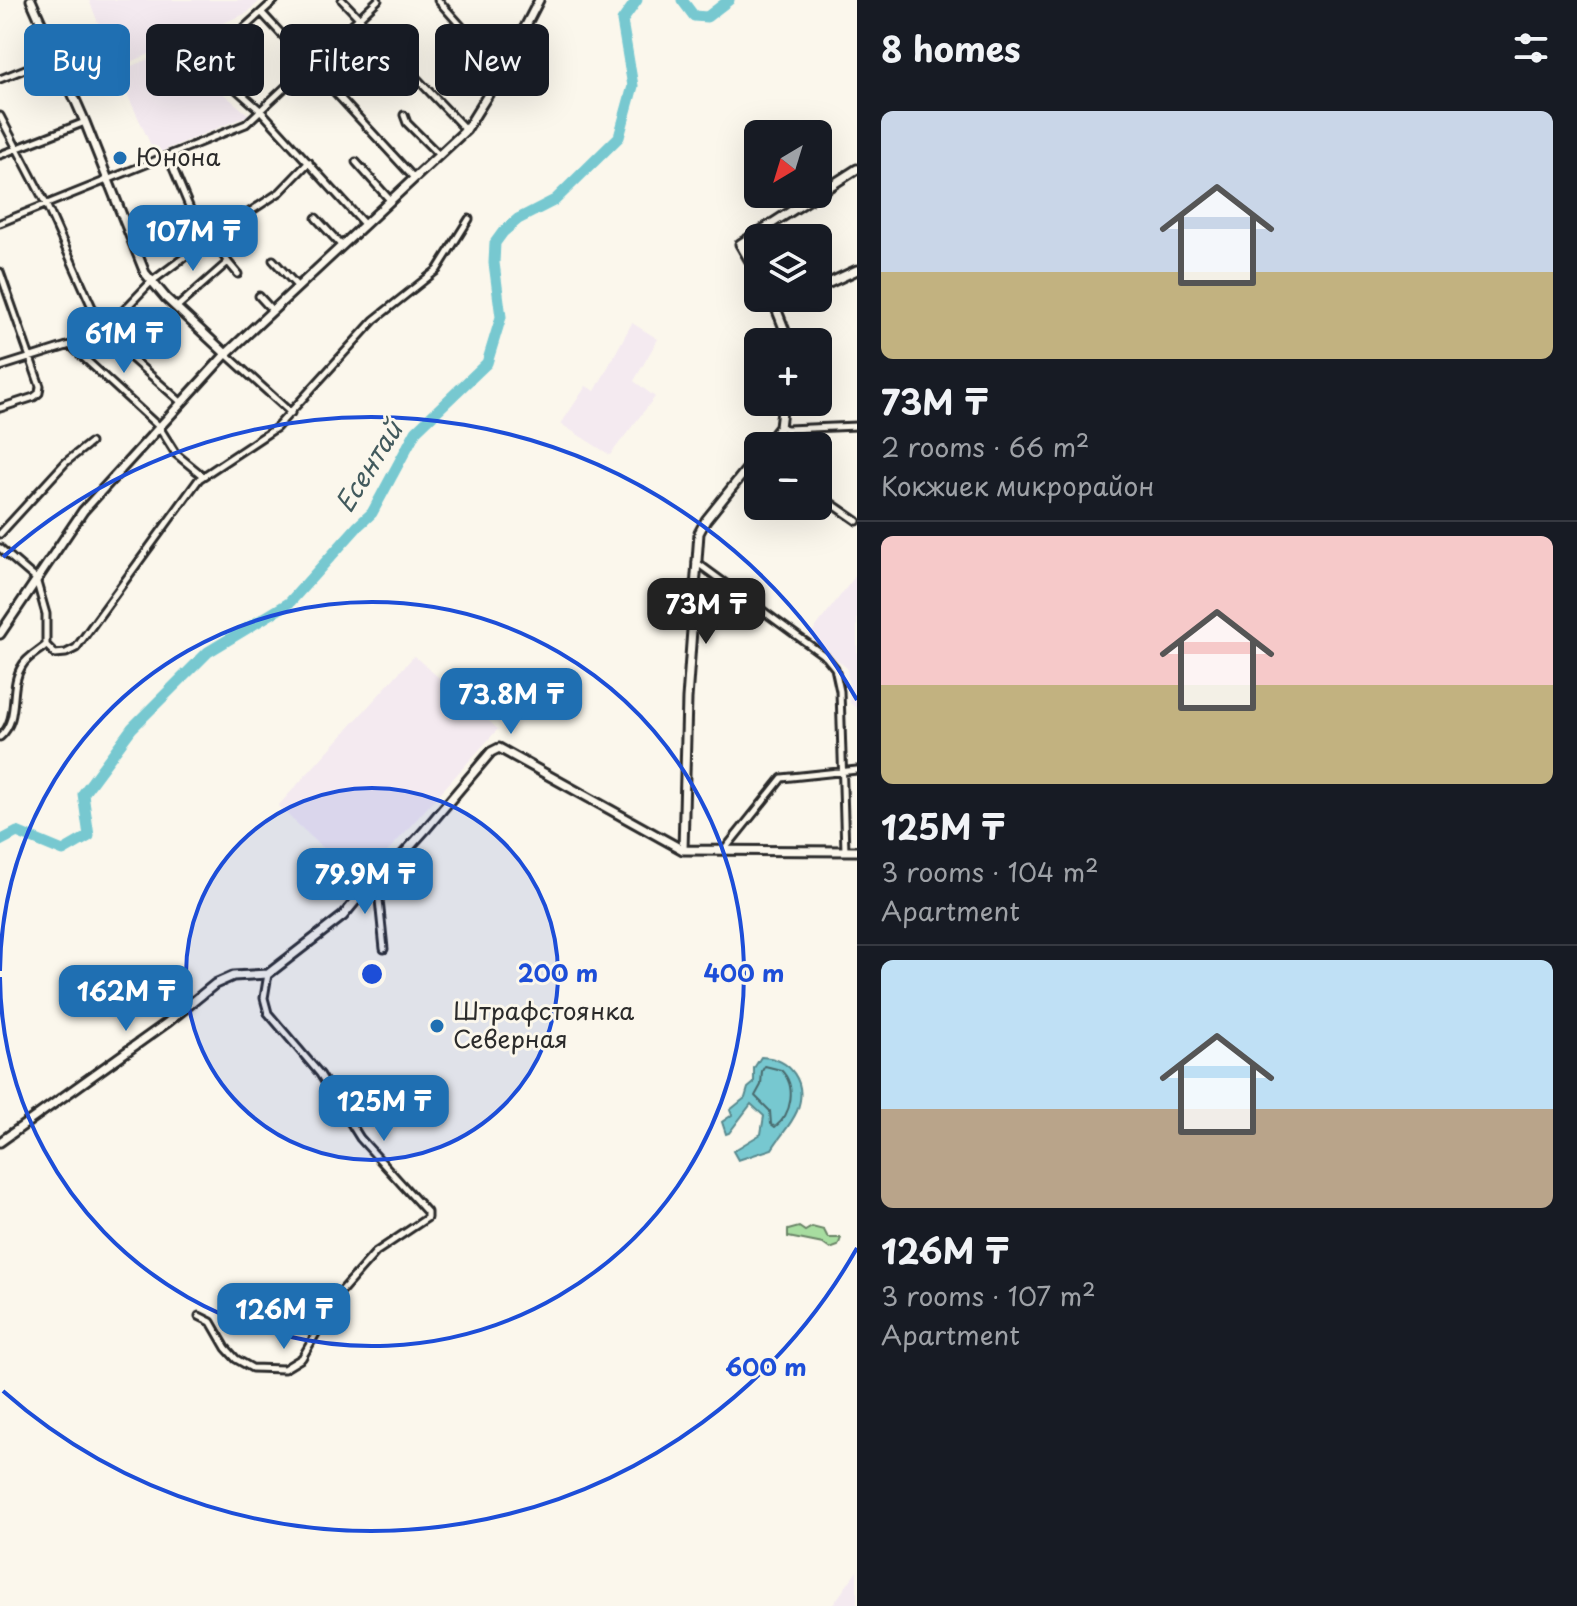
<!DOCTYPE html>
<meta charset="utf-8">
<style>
:root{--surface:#171b24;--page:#242831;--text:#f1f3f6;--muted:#9ea1a6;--line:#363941;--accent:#1f6fb2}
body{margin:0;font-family:"Playpen Sans",sans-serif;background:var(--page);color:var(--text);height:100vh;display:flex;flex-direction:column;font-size:30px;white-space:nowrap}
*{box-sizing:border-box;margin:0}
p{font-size:26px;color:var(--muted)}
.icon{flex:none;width:44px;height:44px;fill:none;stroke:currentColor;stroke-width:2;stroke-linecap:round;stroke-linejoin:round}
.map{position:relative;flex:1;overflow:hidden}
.panel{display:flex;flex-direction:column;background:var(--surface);width:720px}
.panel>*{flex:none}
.banner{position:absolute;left:24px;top:24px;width:712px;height:72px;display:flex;gap:16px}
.needle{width:52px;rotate:218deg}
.buttons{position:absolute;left:744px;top:120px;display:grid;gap:16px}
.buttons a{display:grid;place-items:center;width:88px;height:88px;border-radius:12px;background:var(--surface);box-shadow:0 8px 32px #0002;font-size:40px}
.price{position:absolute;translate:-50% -68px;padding:0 18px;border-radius:16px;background:var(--accent);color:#fff;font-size:26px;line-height:52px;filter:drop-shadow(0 2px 4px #0008)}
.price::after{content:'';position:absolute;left:50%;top:48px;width:24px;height:18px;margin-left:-12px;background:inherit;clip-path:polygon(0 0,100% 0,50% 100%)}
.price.active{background:#222;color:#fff}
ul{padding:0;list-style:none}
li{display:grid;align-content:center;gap:16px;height:424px;padding:0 24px}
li+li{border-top:2px solid var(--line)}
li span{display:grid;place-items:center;height:248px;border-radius:12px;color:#555}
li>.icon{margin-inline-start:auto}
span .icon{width:144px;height:144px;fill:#fffc;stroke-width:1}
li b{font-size:34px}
h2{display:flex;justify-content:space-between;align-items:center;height:96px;padding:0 24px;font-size:34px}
.chip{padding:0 28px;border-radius:12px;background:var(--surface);box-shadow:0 8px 32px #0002;font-size:28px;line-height:72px}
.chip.active{background:var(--accent);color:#fff}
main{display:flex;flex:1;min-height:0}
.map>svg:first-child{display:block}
.built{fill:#f4eaf0}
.green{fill:#a7dda0;stroke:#698466;stroke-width:2}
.water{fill:#77c8d0;stroke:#59898e;stroke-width:2}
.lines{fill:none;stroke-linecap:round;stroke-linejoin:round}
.shore{stroke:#496a6d;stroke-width:2}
.river{stroke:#77c8d0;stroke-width:11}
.street-casing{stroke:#2b2b2b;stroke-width:11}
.secondary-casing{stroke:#2b2b2b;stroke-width:13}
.street{stroke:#fbf7ec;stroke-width:5}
.secondary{stroke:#fbf7ec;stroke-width:7}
.ring{fill:none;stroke:#1d4ed8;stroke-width:4}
.poi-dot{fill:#1f6fb2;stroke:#fbf7ec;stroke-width:3}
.labels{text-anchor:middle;stroke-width:6;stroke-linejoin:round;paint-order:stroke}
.poi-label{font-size:24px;fill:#2b2b2b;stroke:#fbf7ec;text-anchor:start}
.water-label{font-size:26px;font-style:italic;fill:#425a5d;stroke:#fbf7ec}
.centre{fill:#1d4ed8;stroke:#fbf7ec;stroke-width:4}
.ring-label{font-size:24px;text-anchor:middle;font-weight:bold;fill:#1d4ed8;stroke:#fbf7ec;stroke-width:6;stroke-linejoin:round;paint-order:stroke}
</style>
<main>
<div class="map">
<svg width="857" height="1606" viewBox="0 0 857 1606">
<rect width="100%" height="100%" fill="#fbf7ec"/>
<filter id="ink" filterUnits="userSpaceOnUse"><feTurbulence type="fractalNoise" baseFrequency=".0125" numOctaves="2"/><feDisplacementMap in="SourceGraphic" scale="16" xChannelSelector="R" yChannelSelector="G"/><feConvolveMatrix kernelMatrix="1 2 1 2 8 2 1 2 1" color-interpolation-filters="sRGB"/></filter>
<g filter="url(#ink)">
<path class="built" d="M89,0H261L247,13L116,68Z
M185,44L202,76L249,115L155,154L117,72Z
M632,323L658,339L634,381L655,397L610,455L561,424L586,386L595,391Z
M857,574V708L850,703L847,668L809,636Z
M414,656L498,729L360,882L278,806Z
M857,1571V1606H832Z"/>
<path class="green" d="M799,1227L805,1231L812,1227L824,1230L828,1238H841L838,1246L830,1249L823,1244L788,1237V1230Z"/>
<path class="water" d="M761,1057C791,1058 808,1083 797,1111C791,1125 780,1136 772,1149L738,1160L733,1151L761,1134L764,1116L751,1104L729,1133L726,1134L722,1122L732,1115L730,1110L745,1098L748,1088L754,1083V1068Z"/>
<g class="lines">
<path class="shore" d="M765,1066L781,1070C797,1086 792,1114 775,1127L771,1124L770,1111L755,1096L761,1085L762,1071Z"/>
<path class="river" d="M682,0L694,16L707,17L729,0
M0,841L17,832L63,851L89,836L83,794L132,728L208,652L289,603L358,526L372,513L416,431L487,363L501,317L494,263L495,243L503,232L518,219L555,200L619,137L633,86L622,21L637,0"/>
<g class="street-casing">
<path id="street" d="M275,0L213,56L209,61L211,67L261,111L364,224
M342,0L466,130
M438,0L502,72
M262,13L414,178
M0,79L55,57
M404,115L407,123L439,155
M0,116L46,204L104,334L182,403
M0,155L85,122
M168,156L191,211L228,262L177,307
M356,162L390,200
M316,218L341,245
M0,223L246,124L378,0
M273,260L297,286
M228,262L238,274
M0,272L40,386L39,393L34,397L0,408
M259,296L271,309
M70,345L159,427L176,454L203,476
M226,354L291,413
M0,367L70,345L95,340L151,282L210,238L280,192L309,162
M780,427L787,429L857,426
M818,494L857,521
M0,534L66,462L90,443
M0,548L36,579L46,614V645
M696,562L826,657L835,668L840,691L845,851
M0,737C21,718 8,688 22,666C27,657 38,652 46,645L55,654L66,653L76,648L199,479L276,428L374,320L437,270L469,219
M725,849L782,778L857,770
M377,880L384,949
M199,1316L211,1322L226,1348L236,1359L252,1368L284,1369L302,1358L338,1295L376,1252L427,1218V1212L360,1138L320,1074L268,1013L264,998L268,974"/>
</g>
<g class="secondary-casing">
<path id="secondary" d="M31,0L85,122L145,273L166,298L226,354
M818,194L857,169
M758,275L740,244L818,194
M818,288L857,270
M772,298L785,331V342
M778,307L797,298
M765,446L780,427L783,402
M0,634L83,511L226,354L466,130L502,72L539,0
M683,850L687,699L699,533L706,520L758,455
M0,1142L168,1022L215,984L233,976L268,974L343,916L362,893L388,871L425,830L491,752L499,748L683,850L857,851"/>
</g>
<use href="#street" class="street"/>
<use href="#secondary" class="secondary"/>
</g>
</g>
<circle cx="372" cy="974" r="186" fill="#1d4ed8" fill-opacity=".12"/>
<g class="ring">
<circle cx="372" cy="974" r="186"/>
<path d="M0 971A372 372 0 1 1 0 977"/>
<path d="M857 1248A557 557 0 0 1 3 1391M3 557A557 557 0 0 1 857 700"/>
</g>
<g class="poi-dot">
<circle cx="120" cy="158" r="8"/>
<circle cx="437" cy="1026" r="8"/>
</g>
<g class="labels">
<g class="poi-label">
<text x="136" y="166">Юнона</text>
<text x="453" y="1020">Штрафстоянка<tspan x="453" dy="28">Северная</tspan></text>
</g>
<g class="water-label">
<text transform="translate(369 467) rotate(-58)" y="9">Есентай</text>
</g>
</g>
<circle cx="372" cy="974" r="12" class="centre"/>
<g class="ring-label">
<text x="558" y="982">200 m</text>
<text x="744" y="982">400 m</text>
<text x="766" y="1376">600 m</text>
</g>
</svg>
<div class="buttons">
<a><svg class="needle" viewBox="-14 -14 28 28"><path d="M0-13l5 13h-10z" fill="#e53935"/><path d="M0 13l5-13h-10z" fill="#9ea1a6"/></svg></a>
<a><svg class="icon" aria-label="layers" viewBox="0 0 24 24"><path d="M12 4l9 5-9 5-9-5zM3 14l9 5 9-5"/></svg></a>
<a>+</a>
<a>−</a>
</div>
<b class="price" style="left:193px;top:273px">107M ₸</b>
<b class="price" style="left:124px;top:375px">61M ₸</b>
<b class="price active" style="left:706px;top:646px">73M ₸</b>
<b class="price" style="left:511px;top:736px">73.8M ₸</b>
<b class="price" style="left:365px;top:916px">79.9M ₸</b>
<b class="price" style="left:126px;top:1033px">162M ₸</b>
<b class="price" style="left:384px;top:1143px">125M ₸</b>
<b class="price" style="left:284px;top:1351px">126M ₸</b>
<div class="banner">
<a class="chip active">Buy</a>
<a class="chip">Rent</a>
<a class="chip">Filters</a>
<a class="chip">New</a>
</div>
</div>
<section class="panel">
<h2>8 homes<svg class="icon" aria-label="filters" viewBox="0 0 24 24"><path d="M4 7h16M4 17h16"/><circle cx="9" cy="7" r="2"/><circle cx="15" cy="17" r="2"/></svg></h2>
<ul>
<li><span style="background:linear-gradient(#c9d6e8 65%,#c2b280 0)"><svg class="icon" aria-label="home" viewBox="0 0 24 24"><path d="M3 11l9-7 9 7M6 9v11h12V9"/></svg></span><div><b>73M ₸</b><p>2 rooms · 66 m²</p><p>Кокжиек микрорайон</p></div></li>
<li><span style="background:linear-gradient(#f6c9c9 60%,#c2b280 0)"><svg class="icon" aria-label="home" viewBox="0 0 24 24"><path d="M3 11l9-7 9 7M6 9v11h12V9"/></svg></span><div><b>125M ₸</b><p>3 rooms · 104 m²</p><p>Apartment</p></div></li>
<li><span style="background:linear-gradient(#bfe0f5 60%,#b9a48a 0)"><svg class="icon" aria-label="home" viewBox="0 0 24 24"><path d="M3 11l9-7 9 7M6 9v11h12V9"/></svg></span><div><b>126M ₸</b><p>3 rooms · 107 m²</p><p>Apartment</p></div></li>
</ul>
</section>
</main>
